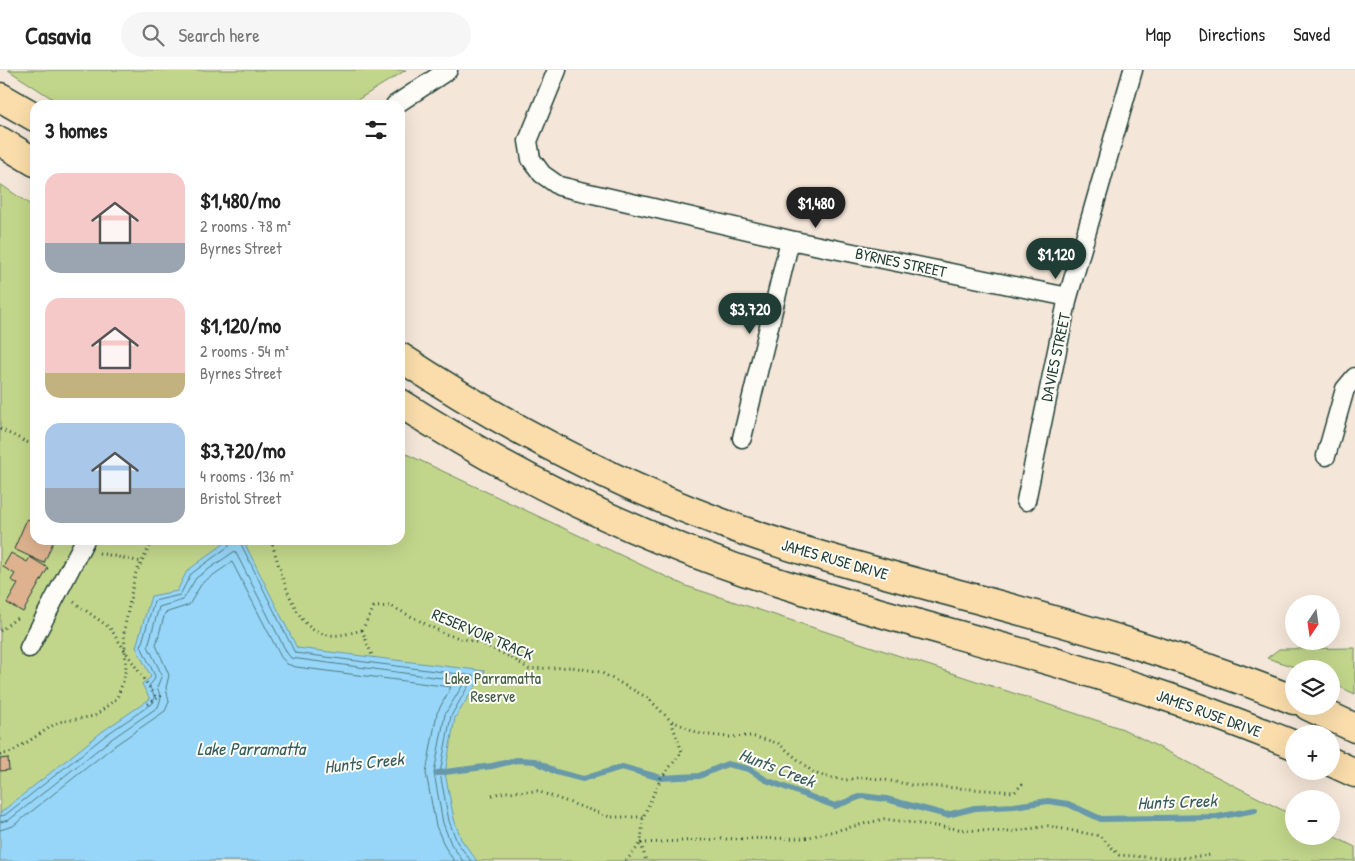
<!DOCTYPE html>
<meta charset="utf-8">
<style>
:root{--surface:#fff;--page:#f6f6f6;--text:#222;--muted:#767676;--line:#e0e0e0;--accent:#1f3d34}
body{margin:0;font-family:"Patrick Hand",sans-serif;background:var(--page);color:var(--text);height:100vh;display:flex;flex-direction:column;font-size:19px;white-space:nowrap}
*{box-sizing:border-box;margin:0}
p{font-size:16px;color:var(--muted)}
.icon{flex:none;width:28px;height:28px;fill:none;stroke:currentColor;stroke-width:2;stroke-linecap:round;stroke-linejoin:round}
.map{position:relative;flex:1;overflow:hidden}
.side{position:absolute;left:30px;top:30px;width:375px;height:445px;display:flex;flex-direction:column;background:var(--surface);border-radius:15px;box-shadow:0 5px 20px #0002}
.side>*{flex:none}
.needle{width:32px;rotate:193deg}
.buttons{position:absolute;left:1285px;top:525px;display:grid;gap:10px}
.buttons a{display:grid;place-items:center;width:55px;height:55px;border-radius:50%;background:var(--surface);box-shadow:0 5px 20px #0002;font-size:25px}
.price{position:absolute;translate:-50% -42px;padding:0 11px;border-radius:18px;background:var(--accent);color:#fff;font-size:16px;line-height:32px;filter:drop-shadow(0 1px 2px #0008)}
.price::after{content:'';position:absolute;left:50%;top:30px;width:15px;height:11px;margin-left:-8px;background:inherit;clip-path:polygon(0 0,100% 0,50% 100%)}
.price.active{background:#222;color:#fff}
ul{padding:0;list-style:none}
li{display:flex;align-items:center;gap:15px;height:125px;padding:0 15px}
li span{display:grid;place-items:center;flex:none;width:140px;height:100px;border-radius:15px;color:#555}
li>.icon{margin-inline-start:auto}
span .icon{width:60px;height:60px;fill:#fffc;stroke-width:1}
li b{font-size:21px}
h2{display:flex;justify-content:space-between;align-items:center;height:60px;padding:0 15px;font-size:21px}
header{display:flex;align-items:center;gap:30px;box-sizing:border-box;height:70px;padding:0 25px;background:var(--surface);border-bottom:1px solid var(--line)}
header strong{font-size:24px}
nav{display:flex;gap:28px;margin-inline-start:auto;font-size:18px}
.search{width:350px;height:45px;background:var(--page);display:flex;align-items:center;gap:12px;box-sizing:border-box;padding:0 18px;border-radius:28px;color:var(--muted);font-size:19px}
.map>svg:first-child{display:block}
.green{fill:#c2d68b;stroke:#708a60}
.water{fill:#97d6f8;stroke:#6799aa}
.lines{fill:none;stroke-linecap:round;stroke-linejoin:round}
.shore{stroke:#4f7a82;stroke-width:1}
.stream{stroke:#6799aa;stroke-width:6}
.building{fill:#deb28f;stroke:#1f3d34}
.street-casing{stroke:#1f3d34;stroke-width:21}
.highway-casing{stroke:#1f3d34;stroke-width:31}
.path{stroke:#1f3d34;stroke-width:3;stroke-dasharray:1 4;stroke-linecap:butt}
.street{stroke:#fdfcf7;stroke-width:18}
.highway{stroke:#faddab;stroke-width:28}
.labels{text-anchor:middle;stroke-width:4;stroke-linejoin:round;paint-order:stroke}
.street-label{font-size:16px;fill:#1f3d34;stroke:#fdfcf7}
.park-label{font-size:16px;fill:#405c45;stroke:#fdfcf7}
.water-label{font-size:18px;font-style:italic;fill:#375c5b;stroke:#fdfcf7}
</style>
<header>
<strong>Casavia</strong>
<div class="search"><svg class="icon" aria-label="search" viewBox="0 0 24 24"><circle cx="10" cy="10" r="6"/><path d="M15 15l6 6"/></svg>Search here</div>
<nav><a>Map</a><a>Directions</a><a>Saved</a></nav>
</header>
<div class="map">
<svg width="1355" height="791" viewBox="0 0 1355 791">
<rect width="100%" height="100%" fill="#f4e6d8"/>
<filter id="ink" filterUnits="userSpaceOnUse"><feTurbulence type="fractalNoise" baseFrequency=".02" numOctaves="2"/><feDisplacementMap in="SourceGraphic" scale="10" xChannelSelector="R" yChannelSelector="G"/><feConvolveMatrix kernelMatrix="1 2 1 2 8 2 1 2 1" color-interpolation-filters="sRGB"/></filter>
<g filter="url(#ink)">
<path class="green" d="M8,0H406L349,35H62Z
M0,114L35,138V470H400V381L686,516L1123,659L1294,746V766L1331,765L1355,777V791H0Z
M1355,578V624L1331,613V599H1300L1267,588L1279,579Z"/>
<path class="water" d="M229,470H243L297,578L485,601L455,648L445,703L454,749L461,769L477,791H0V743L103,661L150,629L142,614L151,607L136,577L151,526L177,521L187,501Z"/>
<g class="lines">
<path class="shore" d="M239,470L295,583L474,606L451,646L440,703L449,751L457,772L471,791
M0,746L5,745L106,665L153,633L155,627L149,616L154,610L155,606L141,576L154,531L180,525L191,504L229,476L232,470
M0,752L9,750L110,670L158,637L161,628L157,617L162,605L148,576L159,537L183,530L196,508L235,481L287,583L291,588L464,611V613L445,644L434,703L443,753L451,774L463,791
M0,760L13,756L114,676L165,641L169,632L166,618L169,605L156,575L165,543L189,535L202,513L232,492L281,587L287,594L296,597L451,617L437,643L426,703L436,756L445,777L454,791"/>
<path class="stream" d="M437,703L492,696L517,690L535,691L556,702L583,709L622,697L661,708L699,706L727,694L749,699L766,710L835,736L862,726L886,729L947,745L975,738L1014,736L1048,731L1068,734L1101,749L1217,747L1255,740"/>
</g>
<path class="building" d="M27,449L35,452V470H54L44,493L14,479Z
M11,483L27,492L30,487L48,498L23,542L7,533L18,514L11,510L15,504L3,497Z
M8,688L9,700L0,701V689Z"/>
<g class="lines">
<g class="street-casing">
<path id="street" d="M557,0L528,71L531,89L542,104L559,116L790,170L1068,227
M395,35L448,0
M742,368L790,170
M1326,386L1345,319L1355,307
M1026,431L1068,227L1133,0
M29,578L85,470"/>
</g>
<g class="highway-casing">
<path id="highway" d="M0,27L35,47
M0,71L35,92
M400,287C500,353 605,409 717,451C797,482 880,502 962,525C1074,555 1186,587 1294,630
M400,333C517,408 641,469 774,511C901,552 1032,582 1158,624C1204,639 1249,657 1294,675
M1308,636L1355,658
M1331,692L1355,703"/>
</g>
<path class="path" d="M0,359L35,376
M271,470C279,495 293,555 320,563C334,568 348,564 362,560
M99,483L142,492
M74,532L110,558L157,629
M362,560L374,537L391,536L445,564L483,574L514,589L529,599L572,597L600,602L648,628L671,651L682,682L661,708L643,747L641,773L646,791
M362,560L373,588
M0,561L18,547
M148,634L164,624
M672,651L701,664L728,667L751,666L778,673L814,703L826,707L846,710L863,707L880,709L912,715L1015,722L1024,712
M0,685L12,682L58,652L95,646L117,628L124,609L126,596L124,561L135,505L153,470
M492,725L505,722L537,721L610,747H643
M641,773L720,769L805,768L884,749L965,760L1010,762L1048,756L1100,766L1119,785L1172,789L1211,785
M626,791L641,773"/>
<use href="#street" class="street"/>
<use href="#highway" class="highway"/>
</g>
</g>
<g class="labels">
<g class="street-label">
<text transform="translate(901 192) rotate(12)" y="6">BYRNES STREET</text>
<text transform="translate(1055 287) rotate(-78)" y="6">DAVIES STREET</text>
<text transform="translate(835 489) rotate(16)" y="6">JAMES RUSE DRIVE</text>
<text transform="translate(483 564) rotate(23)" y="6">RESERVOIR TRACK</text>
<text transform="translate(1209 643) rotate(20)" y="6">JAMES RUSE DRIVE</text>
</g>
<g class="park-label">
<text x="493" y="614">Lake Parramatta<tspan x="493" dy="18">Reserve</tspan></text>
</g>
<g class="water-label">
<text x="251" y="685">Lake Parramatta</text>
<text transform="translate(364 693) rotate(-6)" y="6">Hunts Creek</text>
<text transform="translate(777 698) rotate(21)" y="6">Hunts Creek</text>
<text transform="translate(1177 732) rotate(-2)" y="6">Hunts Creek</text>
</g>
</g>
</svg>
<div class="buttons">
<a><svg class="needle" viewBox="-14 -14 28 28"><path d="M0-13l5 13h-10z" fill="#e53935"/><path d="M0 13l5-13h-10z" fill="#767676"/></svg></a>
<a><svg class="icon" aria-label="layers" viewBox="0 0 24 24"><path d="M12 4l9 5-9 5-9-5zM3 14l9 5 9-5"/></svg></a>
<a>+</a>
<a>−</a>
</div>
<b class="price active" style="left:816px;top:159px">$1,480</b>
<b class="price" style="left:1056px;top:210px">$1,120</b>
<b class="price" style="left:750px;top:265px">$3,720</b>
<section class="side">
<h2>3 homes<svg class="icon" aria-label="filters" viewBox="0 0 24 24"><path d="M4 7h16M4 17h16"/><circle cx="9" cy="7" r="2"/><circle cx="15" cy="17" r="2"/></svg></h2>
<ul>
<li><span style="background:linear-gradient(#f6c9c9 70%,#9aa5b1 0)"><svg class="icon" aria-label="home" viewBox="0 0 24 24"><path d="M3 11l9-7 9 7M6 9v11h12V9"/></svg></span><div><b>$1,480/mo</b><p>2 rooms · 78 m²</p><p>Byrnes Street</p></div></li>
<li><span style="background:linear-gradient(#f6c9c9 75%,#c2b280 0)"><svg class="icon" aria-label="home" viewBox="0 0 24 24"><path d="M3 11l9-7 9 7M6 9v11h12V9"/></svg></span><div><b>$1,120/mo</b><p>2 rooms · 54 m²</p><p>Byrnes Street</p></div></li>
<li><span style="background:linear-gradient(#a9c7e8 65%,#9aa5b1 0)"><svg class="icon" aria-label="home" viewBox="0 0 24 24"><path d="M3 11l9-7 9 7M6 9v11h12V9"/></svg></span><div><b>$3,720/mo</b><p>4 rooms · 136 m²</p><p>Bristol Street</p></div></li>
</ul>
</section>
</div>
